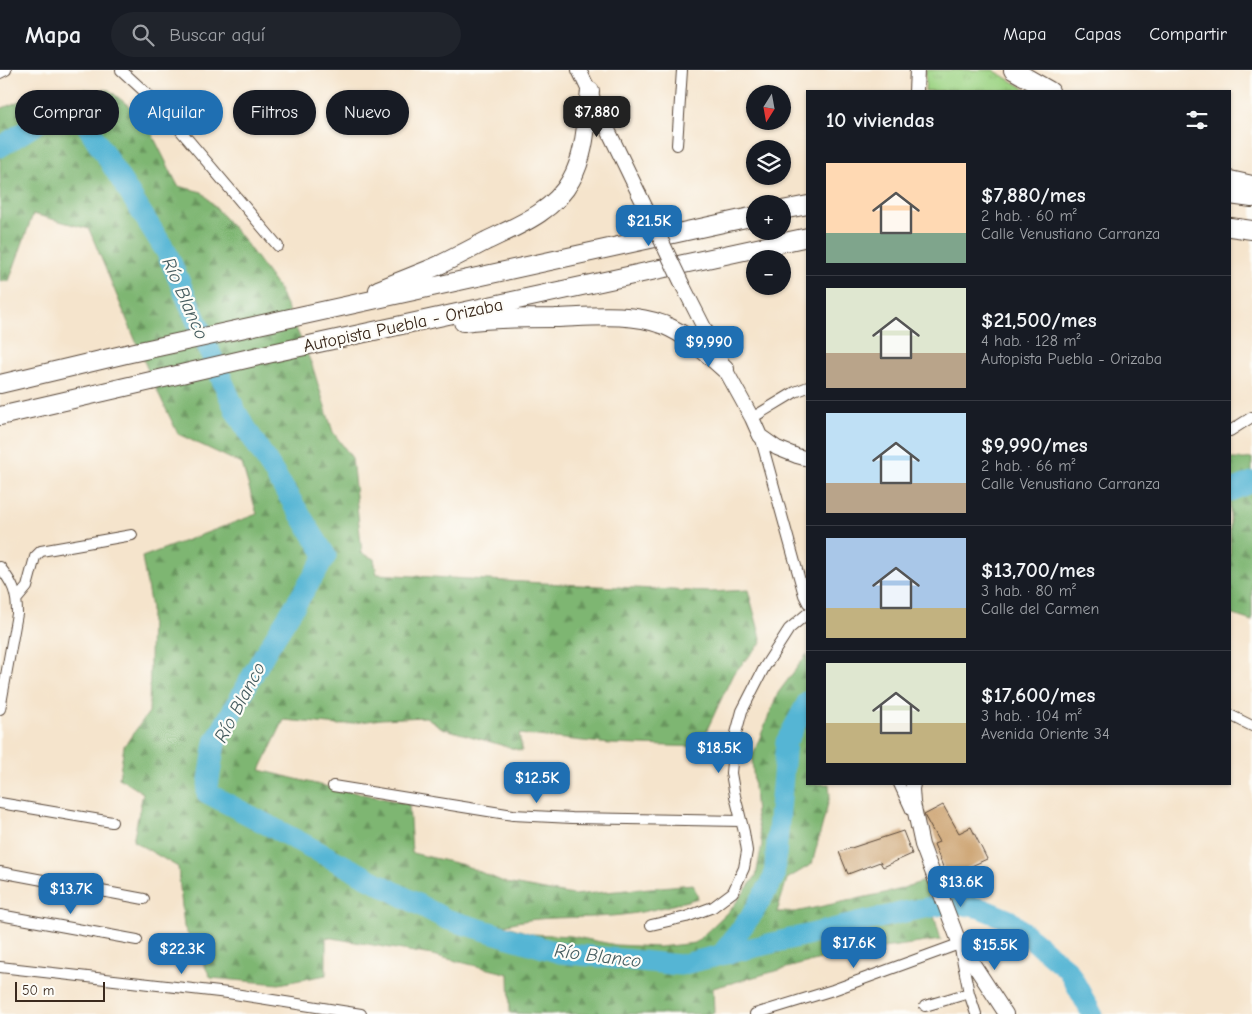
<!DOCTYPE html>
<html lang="es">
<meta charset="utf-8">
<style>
:root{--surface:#171b24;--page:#20242c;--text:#f1f3f6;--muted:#9ea1a6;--line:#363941;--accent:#1f6fb2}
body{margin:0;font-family:"Comic Neue",sans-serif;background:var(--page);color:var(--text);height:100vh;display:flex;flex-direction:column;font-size:19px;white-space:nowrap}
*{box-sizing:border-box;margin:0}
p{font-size:16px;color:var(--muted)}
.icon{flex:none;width:28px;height:28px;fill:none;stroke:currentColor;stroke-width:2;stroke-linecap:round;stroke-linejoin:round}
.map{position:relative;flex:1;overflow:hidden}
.panel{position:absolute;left:806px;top:20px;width:425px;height:695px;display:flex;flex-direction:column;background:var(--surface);border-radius:0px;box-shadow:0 1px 4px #0004}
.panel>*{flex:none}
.guide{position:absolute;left:15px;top:20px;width:475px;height:45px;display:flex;gap:10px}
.needle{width:32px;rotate:191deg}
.fabs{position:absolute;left:746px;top:15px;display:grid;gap:10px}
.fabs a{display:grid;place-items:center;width:45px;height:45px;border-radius:50%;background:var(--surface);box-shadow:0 1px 4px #0004;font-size:25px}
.scale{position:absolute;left:15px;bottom:12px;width:90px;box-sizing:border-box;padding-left:5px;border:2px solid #3b2a1e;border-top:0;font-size:14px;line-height:18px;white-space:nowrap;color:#3b2a1e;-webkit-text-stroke:4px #fdfcf7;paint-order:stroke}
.price{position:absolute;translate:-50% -42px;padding:0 11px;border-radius:10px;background:var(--accent);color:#fff;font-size:16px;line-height:32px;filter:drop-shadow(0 1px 2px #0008)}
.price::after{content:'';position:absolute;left:50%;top:30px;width:15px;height:11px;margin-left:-8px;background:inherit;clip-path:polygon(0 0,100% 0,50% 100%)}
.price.on{background:#222;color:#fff}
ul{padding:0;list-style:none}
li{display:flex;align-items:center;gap:15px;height:125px;padding:0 20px}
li+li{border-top:1px solid var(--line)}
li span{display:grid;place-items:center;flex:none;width:140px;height:100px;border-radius:0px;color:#555}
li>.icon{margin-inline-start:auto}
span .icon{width:60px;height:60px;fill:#fffc;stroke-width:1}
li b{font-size:21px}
h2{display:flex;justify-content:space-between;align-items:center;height:60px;padding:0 20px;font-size:21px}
.chip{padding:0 18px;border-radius:22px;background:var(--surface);box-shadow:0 1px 4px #0004;font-size:18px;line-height:45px}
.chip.on{background:var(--accent);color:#fff}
header{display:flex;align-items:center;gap:30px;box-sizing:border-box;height:70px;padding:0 25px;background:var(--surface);border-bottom:1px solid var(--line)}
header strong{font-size:24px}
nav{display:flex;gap:28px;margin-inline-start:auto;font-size:18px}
.search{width:350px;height:45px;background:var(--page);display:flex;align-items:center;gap:12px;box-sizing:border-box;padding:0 18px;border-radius:28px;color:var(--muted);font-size:19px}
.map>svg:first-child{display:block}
.grass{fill:url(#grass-tufts);stroke:#6c7f52}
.forest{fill:url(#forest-firs);stroke:#5c7048}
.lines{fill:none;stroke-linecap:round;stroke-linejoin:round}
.river{stroke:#55b5d4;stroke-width:21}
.building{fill:#cba06d}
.street-casing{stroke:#574638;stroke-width:12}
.secondary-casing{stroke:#574638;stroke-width:16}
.highway-casing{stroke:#574638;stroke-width:20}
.street{stroke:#fff;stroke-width:10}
.secondary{stroke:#fff;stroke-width:14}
.highway{stroke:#fff;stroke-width:18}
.secondary-bridge-casing{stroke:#574638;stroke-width:16;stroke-linecap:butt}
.secondary-bridge{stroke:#fff;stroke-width:14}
.labels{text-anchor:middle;stroke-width:4.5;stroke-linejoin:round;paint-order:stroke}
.street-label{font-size:18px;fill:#3b2a1e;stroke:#fdfcf7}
.water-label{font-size:19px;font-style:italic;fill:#445b5e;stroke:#fdfcf7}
</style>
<header>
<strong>Mapa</strong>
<div class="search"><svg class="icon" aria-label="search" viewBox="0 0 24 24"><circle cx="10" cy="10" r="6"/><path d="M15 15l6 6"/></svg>Buscar aquí</div>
<nav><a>Mapa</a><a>Capas</a><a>Compartir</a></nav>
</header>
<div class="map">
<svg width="1252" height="944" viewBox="0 0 1252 944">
<defs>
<pattern id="grass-tufts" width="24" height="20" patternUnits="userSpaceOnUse" patternTransform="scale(1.25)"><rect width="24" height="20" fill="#9ed485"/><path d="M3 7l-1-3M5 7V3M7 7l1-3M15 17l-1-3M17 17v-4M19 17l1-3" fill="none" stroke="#89b672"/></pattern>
<pattern id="forest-firs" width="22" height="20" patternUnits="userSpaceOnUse" patternTransform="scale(1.25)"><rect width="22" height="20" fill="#7eb672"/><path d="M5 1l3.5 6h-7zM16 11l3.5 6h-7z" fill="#68945d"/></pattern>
</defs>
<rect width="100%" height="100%" fill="#fdfcf7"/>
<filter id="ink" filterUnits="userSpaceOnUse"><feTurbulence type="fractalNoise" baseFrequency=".02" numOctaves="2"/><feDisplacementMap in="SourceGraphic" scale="10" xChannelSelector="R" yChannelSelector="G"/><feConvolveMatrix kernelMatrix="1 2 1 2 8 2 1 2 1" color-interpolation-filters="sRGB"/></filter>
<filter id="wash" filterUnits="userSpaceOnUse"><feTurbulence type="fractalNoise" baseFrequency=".0096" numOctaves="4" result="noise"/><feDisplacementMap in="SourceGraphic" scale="20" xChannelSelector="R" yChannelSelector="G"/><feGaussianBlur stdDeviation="1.12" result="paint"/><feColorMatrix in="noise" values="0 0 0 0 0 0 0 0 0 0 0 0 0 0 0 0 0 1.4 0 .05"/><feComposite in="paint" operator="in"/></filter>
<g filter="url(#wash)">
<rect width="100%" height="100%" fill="#f5e4cc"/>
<path class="grass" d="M926,0H993L1029,21H925Z"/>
<path class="forest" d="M52,18L109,20L144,48L178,116L202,122L243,169L279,219L312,295L333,362L352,388L362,483L374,489L377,504L709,522L748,520L762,572L733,604L699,677L610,674L519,664L522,681L442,658L426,647L381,649L340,655L284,650L260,700L320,715L409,734L412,783L464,795L506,813L573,825L693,814L698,828C669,836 641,844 611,846C575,849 539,845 504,855L532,864L571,866L616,875L659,877L695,873L731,839L756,806L762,774L756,746L752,687L778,623L807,584L808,714H829L830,726L812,794L787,809L777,842H795L894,821L924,811L941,870L839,884L713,918L714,943L705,944H535L510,943L509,904L432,885L326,867V905L279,914L211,908L184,857L178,797L133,771L143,723L119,708L124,676L149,642L151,538L142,487L257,444L242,394L178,364L152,310L89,159L33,144L9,211H0V39Z
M1252,388V551L1230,544V389H1246Z"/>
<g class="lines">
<path class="river" d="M0,77L72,32L167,183L236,342L326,486L265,583L215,672L207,723L446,849L560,883L680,895L721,885L753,843L774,807L786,672L808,631
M1230,421L1252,412
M721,885L909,841L954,833L980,838L1009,850L1068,900L1092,944"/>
</g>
<g id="blocks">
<path class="building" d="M943,735L959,763L971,757L987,789L947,807L934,774L939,772L924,745Z
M903,761L912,784L883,797L880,792L848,804L839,782Z"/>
</g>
</g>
<g filter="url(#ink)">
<use href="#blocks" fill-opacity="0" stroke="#574638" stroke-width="1"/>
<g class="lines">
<g class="street-casing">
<path id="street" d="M121,0L158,34L278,176
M0,3L6,0
M677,75L682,0
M752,348L795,322L808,317
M1230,361L1252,347
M760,366L804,525L808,533
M0,497C13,514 17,522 17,544L0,639
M17,529L27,517L35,487L41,481L132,465
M1230,645L1252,656
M899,714L911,740
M333,716L513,745L572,748L741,751
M0,733L112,752
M0,802L144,829
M0,845L137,870
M651,855L686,847L713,837L733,822L744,798L747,781L744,762L735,726L731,703L734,671L742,641L764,598L789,559L808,543
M0,897L228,923L361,944
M925,936L969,923
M755,944L833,920L959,874L969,923L976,944"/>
</g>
<g class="secondary-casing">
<path id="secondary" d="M579,0L639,124
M916,21L917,0
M684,218L725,299L752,348L760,366L777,378L797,386L808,389
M913,714L912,719L913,733L922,775L959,872L1006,944"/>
</g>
<g class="highway-casing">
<path id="highway" d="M1013,0L1050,21
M1230,110L1252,115
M1230,125L1252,128
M782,140L808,135
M1230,157L1252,160
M378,220C397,212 416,205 435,197C452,189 469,180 486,171C517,156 554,142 571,110C586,84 586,50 590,21
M463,252C494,248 524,248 555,248C590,247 630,242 664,255C688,265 706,282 725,299
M0,314L126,284L755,146
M0,346L263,285L808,167"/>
</g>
<use href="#street" class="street"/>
<use href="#secondary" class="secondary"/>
<use href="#highway" class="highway"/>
<g class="secondary-bridge-casing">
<path id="secondary-bridge" d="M639,124L684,218"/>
</g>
<use href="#secondary-bridge" class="secondary-bridge"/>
</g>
</g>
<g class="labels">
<g class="street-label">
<text transform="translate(403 255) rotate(-12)" y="6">Autopista Puebla - Orizaba</text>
</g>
<g class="water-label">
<text transform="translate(186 228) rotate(66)" y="7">Río Blanco</text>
<text transform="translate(239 632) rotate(-62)" y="7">Río Blanco</text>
<text transform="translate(598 885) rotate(7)" y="7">Río Blanco</text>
</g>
</g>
</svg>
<div class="fabs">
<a><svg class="needle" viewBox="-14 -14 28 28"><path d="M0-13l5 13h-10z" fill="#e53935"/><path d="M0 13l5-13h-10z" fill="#9ea1a6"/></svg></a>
<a><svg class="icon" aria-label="layers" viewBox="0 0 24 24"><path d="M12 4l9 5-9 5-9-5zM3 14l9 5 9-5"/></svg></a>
<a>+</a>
<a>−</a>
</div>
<div class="scale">50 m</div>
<b class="price on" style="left:597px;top:68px">$7,880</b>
<b class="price" style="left:649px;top:177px">$21.5K</b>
<b class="price" style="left:709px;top:298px">$9,990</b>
<b class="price" style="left:719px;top:704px">$18.5K</b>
<b class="price" style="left:537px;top:734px">$12.5K</b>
<b class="price" style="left:961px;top:838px">$13.6K</b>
<b class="price" style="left:71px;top:845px">$13.7K</b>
<b class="price" style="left:854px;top:899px">$17.6K</b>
<b class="price" style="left:995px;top:901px">$15.5K</b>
<b class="price" style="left:182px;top:905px">$22.3K</b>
<div class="guide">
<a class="chip">Comprar</a>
<a class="chip on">Alquilar</a>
<a class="chip">Filtros</a>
<a class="chip">Nuevo</a>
</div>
<section class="panel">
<h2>10 viviendas<svg class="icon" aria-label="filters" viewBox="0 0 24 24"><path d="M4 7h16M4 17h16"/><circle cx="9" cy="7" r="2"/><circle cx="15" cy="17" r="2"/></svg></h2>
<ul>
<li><span style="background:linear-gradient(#ffd9b3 70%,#7fa58c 0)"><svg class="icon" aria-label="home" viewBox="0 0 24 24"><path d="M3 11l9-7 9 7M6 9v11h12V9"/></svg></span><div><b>$7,880/mes</b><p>2 hab. · 60 m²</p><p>Calle Venustiano Carranza</p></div></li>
<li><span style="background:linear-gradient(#dfe7d0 65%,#b9a48a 0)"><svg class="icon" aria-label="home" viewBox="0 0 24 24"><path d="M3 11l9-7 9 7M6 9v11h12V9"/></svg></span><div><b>$21,500/mes</b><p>4 hab. · 128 m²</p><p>Autopista Puebla - Orizaba</p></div></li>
<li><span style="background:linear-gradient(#bfe0f5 70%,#b9a48a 0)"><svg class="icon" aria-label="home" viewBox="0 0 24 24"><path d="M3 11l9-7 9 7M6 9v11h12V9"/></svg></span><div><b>$9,990/mes</b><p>2 hab. · 66 m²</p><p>Calle Venustiano Carranza</p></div></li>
<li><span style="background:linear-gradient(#a9c7e8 70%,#c2b280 0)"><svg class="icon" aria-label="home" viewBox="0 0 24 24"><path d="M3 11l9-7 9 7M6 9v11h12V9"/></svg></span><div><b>$13,700/mes</b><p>3 hab. · 80 m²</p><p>Calle del Carmen</p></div></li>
<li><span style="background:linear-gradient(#dfe7d0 60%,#c2b280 0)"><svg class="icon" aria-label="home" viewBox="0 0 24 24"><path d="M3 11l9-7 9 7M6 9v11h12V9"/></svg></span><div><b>$17,600/mes</b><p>3 hab. · 104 m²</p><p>Avenida Oriente 34</p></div></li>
</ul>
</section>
</div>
